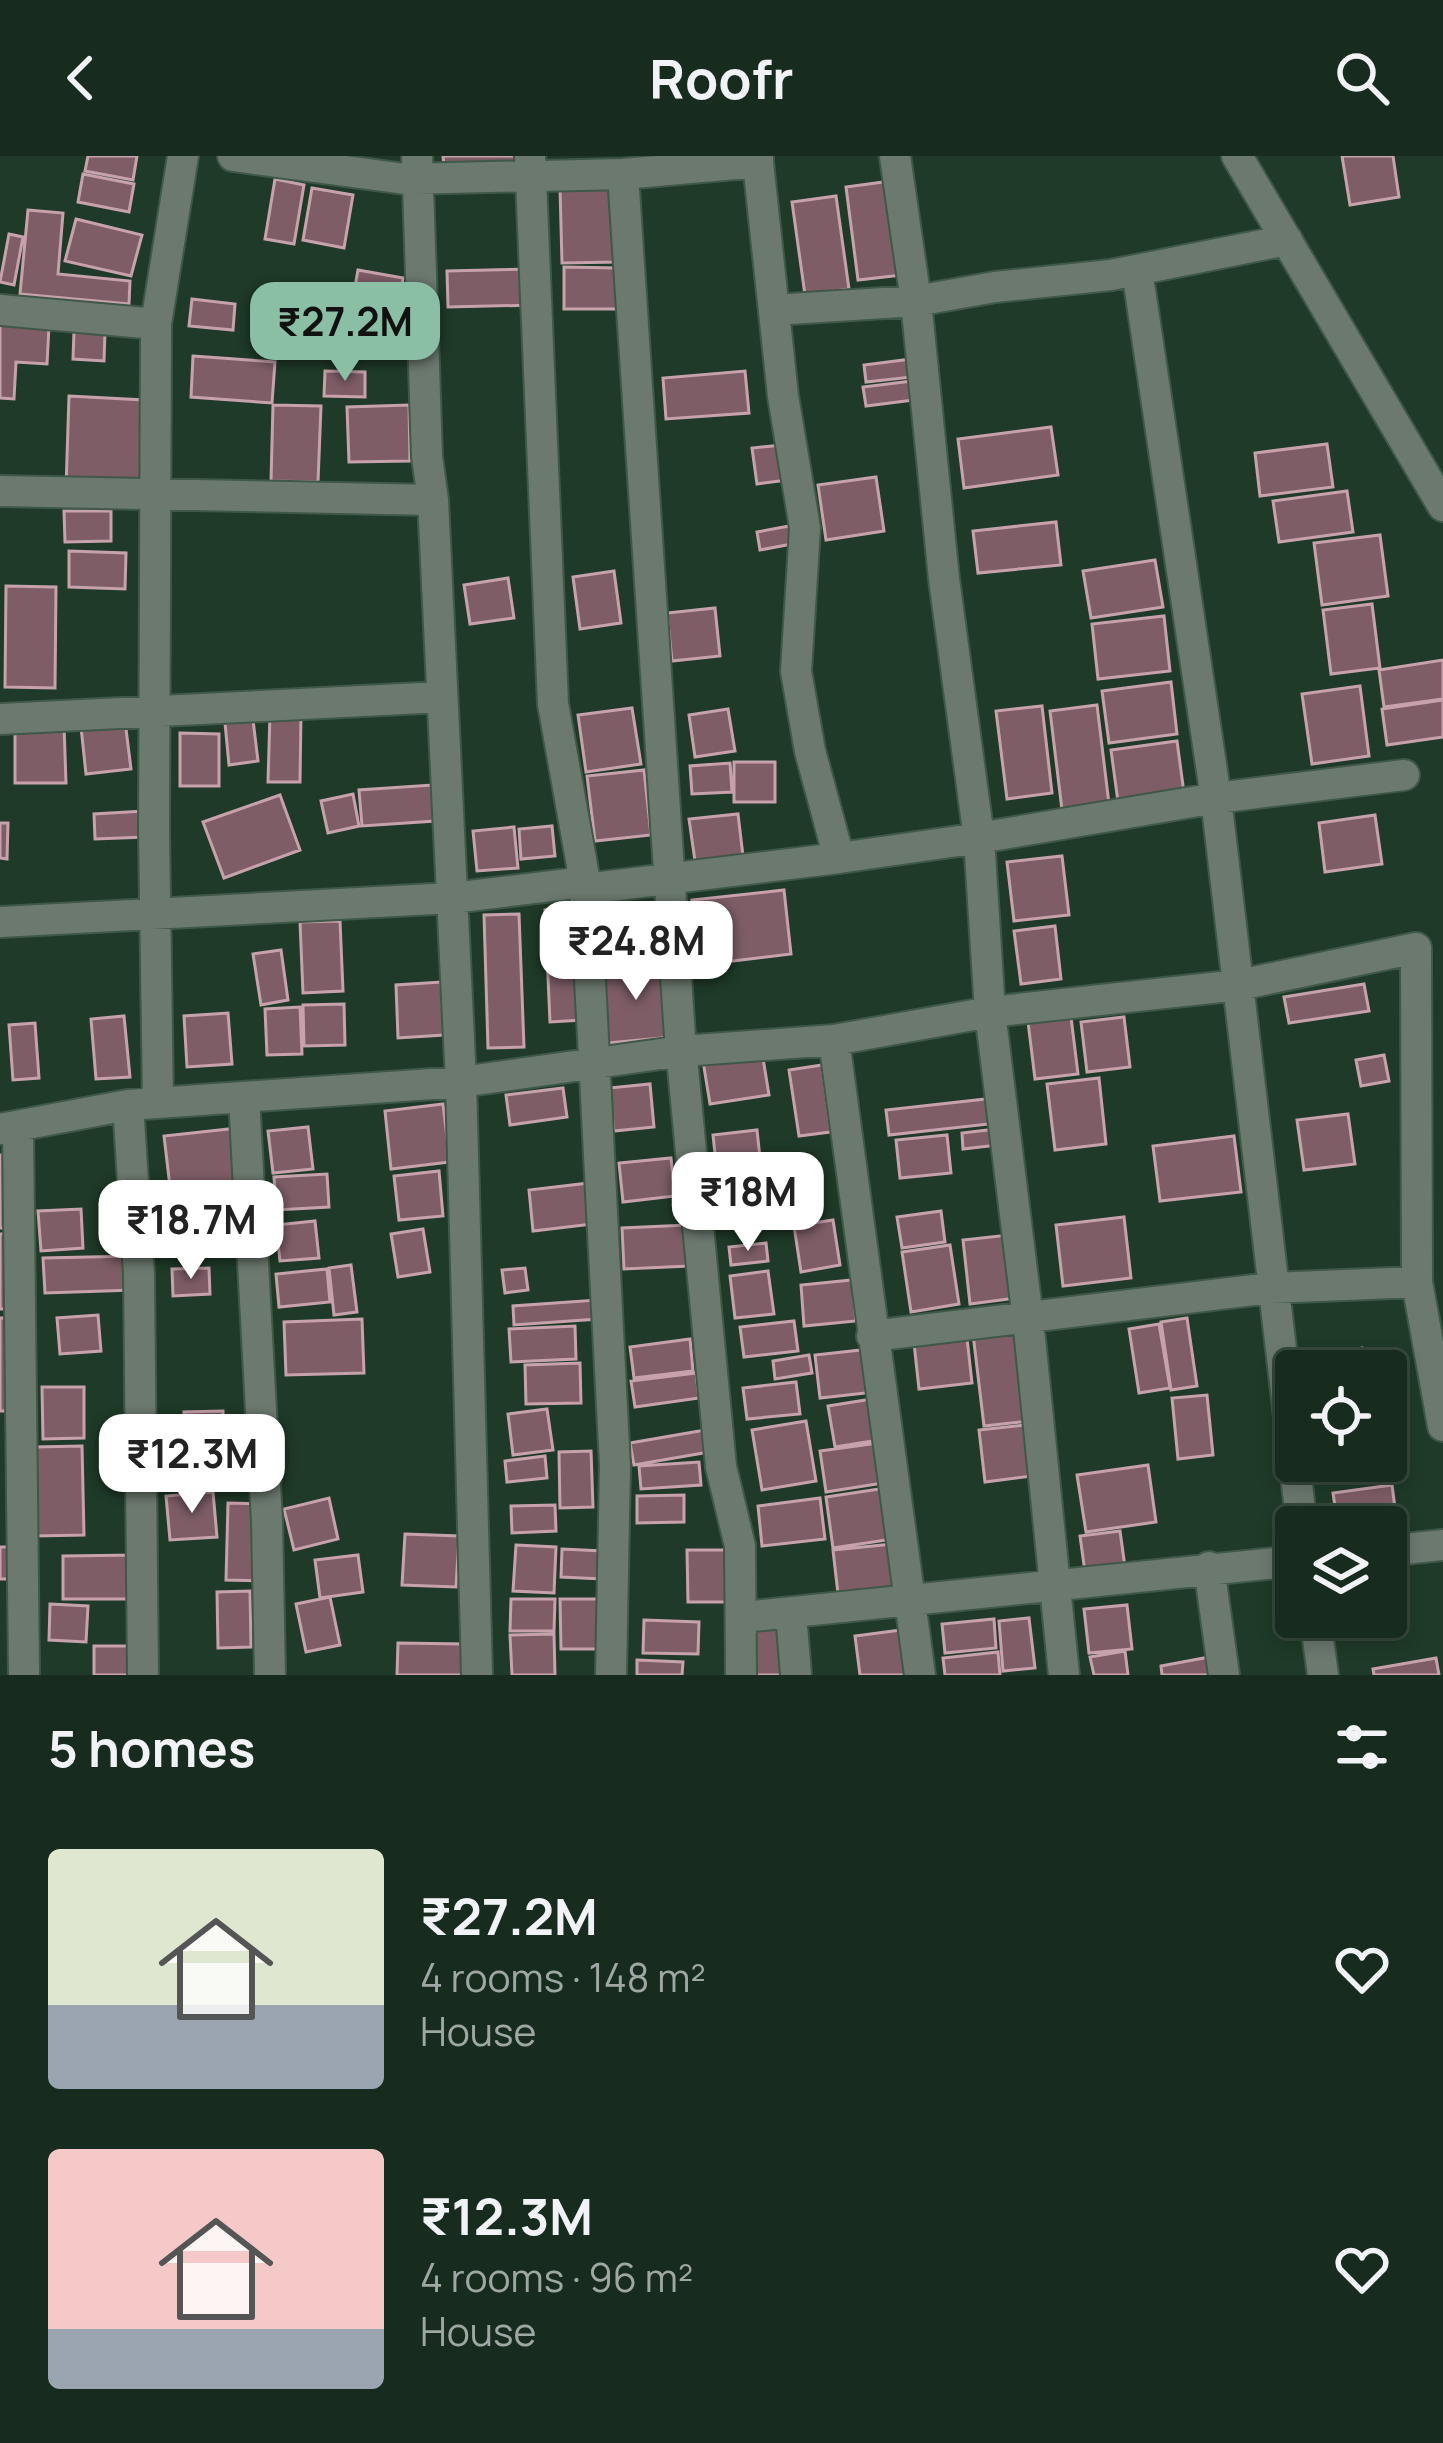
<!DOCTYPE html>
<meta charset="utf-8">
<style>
:root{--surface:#172c1e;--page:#203427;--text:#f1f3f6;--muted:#9ea7a4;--line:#36483c;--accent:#8abfa5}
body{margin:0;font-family:Manrope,sans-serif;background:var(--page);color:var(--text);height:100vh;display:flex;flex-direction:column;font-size:45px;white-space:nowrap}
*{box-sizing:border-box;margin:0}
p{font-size:39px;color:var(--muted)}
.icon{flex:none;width:66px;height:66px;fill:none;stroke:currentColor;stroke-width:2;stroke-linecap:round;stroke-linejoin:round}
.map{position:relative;height:1519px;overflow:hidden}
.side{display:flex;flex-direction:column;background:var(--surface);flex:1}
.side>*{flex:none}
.buttons{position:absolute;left:1275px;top:1194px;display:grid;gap:24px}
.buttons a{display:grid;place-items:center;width:132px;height:132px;border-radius:12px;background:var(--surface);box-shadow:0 6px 18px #0003,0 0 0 3px var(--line);font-size:60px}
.price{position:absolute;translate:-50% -102px;padding:0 27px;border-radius:24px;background:#fff;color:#222;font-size:39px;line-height:78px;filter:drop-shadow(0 3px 6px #0008)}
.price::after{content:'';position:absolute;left:50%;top:72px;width:36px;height:27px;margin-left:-18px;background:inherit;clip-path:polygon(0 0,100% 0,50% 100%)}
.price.active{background:var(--accent);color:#111}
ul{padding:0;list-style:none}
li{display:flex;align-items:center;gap:36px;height:300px;padding:0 48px}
li span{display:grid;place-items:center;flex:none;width:336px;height:240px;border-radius:12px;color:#555}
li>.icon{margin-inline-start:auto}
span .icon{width:144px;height:144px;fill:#fffc;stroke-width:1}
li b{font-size:51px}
h2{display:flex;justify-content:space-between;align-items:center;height:144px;padding:0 48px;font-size:51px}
header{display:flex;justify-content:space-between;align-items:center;height:156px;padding:0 48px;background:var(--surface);font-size:54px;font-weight:700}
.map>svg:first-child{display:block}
.building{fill:#7e5d67;stroke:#c7a2ad;stroke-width:3}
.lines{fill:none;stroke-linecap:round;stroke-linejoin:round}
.minor-casing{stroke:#3f5847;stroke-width:34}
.minor{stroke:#6c796f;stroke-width:30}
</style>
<header><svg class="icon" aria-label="back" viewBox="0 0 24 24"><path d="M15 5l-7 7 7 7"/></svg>Roofr<svg class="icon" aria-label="search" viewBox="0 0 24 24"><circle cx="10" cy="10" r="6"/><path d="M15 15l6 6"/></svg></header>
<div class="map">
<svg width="1443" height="1519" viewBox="0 0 1443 1519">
<rect width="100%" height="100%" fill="#1f3a28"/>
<path class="building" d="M88,0H137L133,24L85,15Z
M443,0H517V6L444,11Z
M1342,0H1393L1399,41L1350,49Z
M83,18L134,28L129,56L78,46Z
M275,23L304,29L294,88L265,83Z
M898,24L911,118L858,124L846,31Z
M615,31L618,106L562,107L560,32Z
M312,32L353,39L344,92L303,84Z
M836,40L849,133L805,139L792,46Z
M28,54L63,57L58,118L130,125L129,148L20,138Z
M76,63L142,79L131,120L65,105Z
M9,78L23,81L14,129L0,126Z
M564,111L617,112V153H564Z
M535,113L536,149L448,151L447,115Z
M358,114L403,122L400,144L354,136Z
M192,143L235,148L233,174L189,170Z
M0,167L49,170L47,208L16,206L14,243L0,242Z
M74,175L105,176L104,205L73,203Z
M193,200L275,206L272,247L191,241Z
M919,202L921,220L866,226L864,209Z
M325,215L365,216V241L324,240Z
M745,215L749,257L666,263L663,222Z
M912,225L914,244L866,250L863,231Z
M69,240L144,244L141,335L66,332Z
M273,249L321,250L318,326L271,325Z
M409,249L410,305L349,306L347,251Z
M1051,271L1058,319L964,332L958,283Z
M1327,288L1333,331L1260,340L1255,297Z
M783,289L788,324L757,328L752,292Z
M876,321L884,375L826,384L818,329Z
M1347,335L1353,376L1279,386L1273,345Z
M64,355H111V385L65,386Z
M1056,366L1061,409L978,417L973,375Z
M789,370L792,388L760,394L757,376Z
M1380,379L1388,440L1322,449L1314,387Z
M69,395L126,397L125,433L69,431Z
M1155,404L1163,451L1091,462L1083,415Z
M614,415L621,467L580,473L573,421Z
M508,422L514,462L470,468L464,429Z
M6,430L56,431L55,532L5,531Z
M1372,448L1380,512L1331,518L1323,454Z
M715,452L720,500L672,505L667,457Z
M1164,460L1170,515L1098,523L1092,468Z
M1443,504V543L1384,551L1379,514Z
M1171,526L1177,578L1109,587L1102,535Z
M1360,530L1369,600L1312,608L1302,538Z
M1443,544V581L1387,589L1382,553Z
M1097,549L1109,648L1062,654L1050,555Z
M1042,550L1052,637L1007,643L996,555Z
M632,552L641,608L586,616L578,559Z
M728,553L735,595L695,601L689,559Z
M270,557L301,558L300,626H268Z
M253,564L258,605L229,609L225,567Z
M125,565L131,613L86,618L81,571Z
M64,569L66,627H15V571Z
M180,577L219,578V630H180Z
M1177,585L1184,637L1118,646L1111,594Z
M734,606H775V646H734Z
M730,607L732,636L692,638L690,610Z
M644,614L651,679L595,685L587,620Z
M432,629L435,665L362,670L359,634Z
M353,638L359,670L328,677L321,645Z
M280,639L300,694L224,722L203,666Z
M144,655L146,681L95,683L94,658Z
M738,658L743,700L695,705L689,663Z
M1375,659L1382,708L1325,716L1319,667Z
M0,667H8L7,703L0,702Z
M552,670L555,700L521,703L519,673Z
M514,671L518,712L477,715L473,675Z
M1062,700L1069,759L1014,765L1007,706Z
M784,734L791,798L699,809L692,744Z
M578,752L583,864L550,866L545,754Z
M519,758L524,891L488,892L484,759Z
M340,765L343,835L303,837L300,766Z
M1055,770L1061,823L1021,828L1014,775Z
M281,794L288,844L261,849L253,798Z
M664,807L672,881L608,887L601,813Z
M441,826L444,879L398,882L396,829Z
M1364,828L1369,855L1289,867L1284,841Z
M344,848L345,889L304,890L303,849Z
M300,851L302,898L267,899L265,853Z
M228,857L232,908L187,911L184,860Z
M124,860L130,921L96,923L91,863Z
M1071,861L1078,918L1035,923L1028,866Z
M1124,861L1130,911L1087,916L1081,866Z
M35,867L39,922L13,924L9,869Z
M762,896L769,939L710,948L703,905Z
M1384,899L1389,925L1361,930L1356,904Z
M822,909L831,976L799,980L789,914Z
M1099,922L1106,988L1055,994L1047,928Z
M650,928L654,971L614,975L609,932Z
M563,932L567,961L510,969L506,939Z
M986,943L989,968L889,979L886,954Z
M443,948L450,1006L391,1013L385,955Z
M1348,958L1355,1008L1304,1014L1297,964Z
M308,971L313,1013L273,1017L268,975Z
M238,972L247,1047L173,1056L164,980Z
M996,973L998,989L963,993L962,977Z
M757,974L760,1002L716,1007L713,979Z
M947,979L951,1017L900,1022L896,984Z
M1234,980L1241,1036L1160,1045L1153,990Z
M0,999H8L9,1072H0Z
M671,1002L675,1040L623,1046L619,1007Z
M811,1006L818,1060L797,1063L789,1009Z
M770,1011L777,1064L728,1070L721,1018Z
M439,1015L443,1060L399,1064L394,1020Z
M327,1018L329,1051L276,1054L274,1021Z
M589,1027L593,1068L533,1075L529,1034Z
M81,1053L83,1092L41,1095L38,1055Z
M941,1055L945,1086L902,1092L897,1061Z
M1124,1061L1131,1122L1063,1130L1056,1069Z
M833,1064L840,1109L801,1116L794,1070Z
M315,1065L319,1102L280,1105L276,1069Z
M687,1069L689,1110L624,1113L622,1072Z
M423,1073L430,1116L398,1121L391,1078Z
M0,1078H9L10,1153H0Z
M1017,1078L1024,1141L970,1148L963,1084Z
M766,1087L768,1105L731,1109L729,1091Z
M950,1089L959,1148L911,1156L902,1096Z
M133,1100L134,1134L45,1137L43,1102Z
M351,1109L357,1156L334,1159L329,1112Z
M209,1112L210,1138L173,1140L172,1113Z
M525,1112L528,1134L505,1137L502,1114Z
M327,1113L330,1146L279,1151L276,1118Z
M768,1115L774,1158L735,1162L730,1120Z
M852,1124L856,1165L804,1170L801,1129Z
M597,1144L598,1163L514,1169L513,1150Z
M98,1159L101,1195L60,1198L57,1162Z
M0,1162H8V1255H0Z
M1187,1162L1197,1230L1171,1234L1161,1166Z
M362,1163L364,1217L286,1219L284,1166Z
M794,1165L798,1195L744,1201L740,1171Z
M1159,1168L1170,1232L1139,1237L1129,1173Z
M575,1170L576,1203L511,1206L509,1173Z
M1020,1173L1030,1265L984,1270L973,1178Z
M967,1182L972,1227L919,1233L914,1187Z
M690,1183L693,1215L634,1222L630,1191Z
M1362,1192L1366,1215H1322L1319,1201Z
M870,1193L875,1236L820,1242L815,1199Z
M809,1199L812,1217L775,1223L773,1205Z
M580,1207L581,1247L526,1248L525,1209Z
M696,1217L699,1242L635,1251L631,1225Z
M796,1226L800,1258L747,1263L743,1232Z
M42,1231H84V1282L43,1283Z
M1207,1239L1213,1299L1178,1303L1172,1242Z
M878,1242L885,1283L835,1291L828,1250Z
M547,1253L553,1294L513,1299L508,1258Z
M223,1255L225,1303L186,1305L184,1256Z
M806,1265L816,1325L762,1334L752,1274Z
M1025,1269L1032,1320L985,1326L979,1274Z
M711,1273L715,1295L634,1309L630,1287Z
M878,1287L883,1327L826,1336L820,1295Z
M82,1290L84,1379L36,1380L34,1291Z
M591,1295L593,1351L560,1352L559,1296Z
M545,1300L547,1322L507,1326L505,1305Z
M699,1306L701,1329L641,1333L639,1310Z
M1148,1309L1156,1366L1086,1376L1077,1319Z
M1392,1329L1398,1375L1386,1377V1371H1338L1333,1337Z
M886,1332L893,1383L833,1392L826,1341Z
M213,1336L217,1381L170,1384L166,1340Z
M684,1339V1366L637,1367V1340Z
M329,1342L338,1383L294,1394L284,1353Z
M820,1342L825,1383L762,1390L758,1350Z
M228,1347L265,1348L263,1425L226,1424Z
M555,1349L556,1375L512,1377L511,1350Z
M1120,1375L1125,1411L1085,1416L1080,1380Z
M405,1378L459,1380L456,1431L402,1429Z
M893,1388L897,1431L838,1438L833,1394Z
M516,1389L556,1391L554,1437L513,1435Z
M0,1391H14L13,1423H0Z
M562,1393L603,1395L602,1423L561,1421Z
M687,1394H732V1446H688Z
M136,1399V1443H63V1400Z
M358,1399L363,1436L320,1442L315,1404Z
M250,1435L251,1491L218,1492L217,1436Z
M330,1441L340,1489L306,1496L296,1448Z
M511,1443H555L554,1475H510Z
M560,1443H605V1493H561Z
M50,1448L88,1450L86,1486L49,1484Z
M1127,1449L1132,1493L1089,1497L1084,1453Z
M1029,1462L1035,1512L1003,1515L999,1465Z
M994,1463L996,1492L945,1497L942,1468Z
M644,1464L699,1466L698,1498L643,1497Z
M755,1473H781V1519H755Z
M901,1474L907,1519H860L855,1480Z
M554,1478L555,1519H512L510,1479Z
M398,1487L465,1488L464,1519H397Z
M94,1490H137V1519H94Z
M1125,1495L1128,1519H1094L1090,1501Z
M998,1496L1000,1519H945L943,1502Z
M1209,1501L1212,1519H1162L1161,1510Z
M1436,1502L1439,1519H1374L1373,1513Z
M637,1504L683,1506L682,1519H637Z"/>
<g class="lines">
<g class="minor-casing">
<path id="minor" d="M233,0L405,23L623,18L758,6V0
M417,0L427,301L433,344L461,926L682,895L834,884L990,856L1239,829L1416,792L1417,1126L1443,1270
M530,0L553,548L585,726L615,1310L611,1519
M1237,0L1443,350
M623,18L680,881L721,1311L740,1390L741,1519
M1137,114L1216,642L1302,1371
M0,154L156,168
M774,154L916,145L895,0
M0,335L433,344
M0,563L442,541
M839,702L979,682L944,423L916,145L995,131L1111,119L1287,84
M585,733L839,702L810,595L796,515L805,372L783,240L758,6
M0,766L452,742L585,726
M834,884L920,1519
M244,941L267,1365L270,1519
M158,947L154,675L156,168L183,0
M18,971L24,1519
M0,973L128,949
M872,1180L1271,1132L1417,1126
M1386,1395L1443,1389
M1209,1411L1224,1519
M791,1457L796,1519
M743,1461L1296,1405
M1315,1461L1323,1519
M143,1519L139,1118L128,949L461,926L477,1519
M1064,1519L1028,1163L990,856L979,682L1216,642L1404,619"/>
</g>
<use href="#minor" class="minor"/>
</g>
</svg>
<div class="buttons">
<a><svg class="icon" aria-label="locate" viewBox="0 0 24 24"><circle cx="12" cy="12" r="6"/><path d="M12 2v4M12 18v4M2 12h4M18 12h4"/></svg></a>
<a><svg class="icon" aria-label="layers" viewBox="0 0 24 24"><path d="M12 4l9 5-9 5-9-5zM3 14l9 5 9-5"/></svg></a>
</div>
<b class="price active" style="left:345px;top:228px">₹27.2M</b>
<b class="price" style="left:636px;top:847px">₹24.8M</b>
<b class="price" style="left:748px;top:1098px">₹18M</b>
<b class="price" style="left:191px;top:1126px">₹18.7M</b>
<b class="price" style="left:192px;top:1360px">₹12.3M</b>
</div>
<section class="side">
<h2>5 homes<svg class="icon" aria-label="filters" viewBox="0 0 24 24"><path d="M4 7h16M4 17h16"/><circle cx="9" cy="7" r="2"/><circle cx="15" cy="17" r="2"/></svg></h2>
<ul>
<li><span style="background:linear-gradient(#dfe7d0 65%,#9aa5b1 0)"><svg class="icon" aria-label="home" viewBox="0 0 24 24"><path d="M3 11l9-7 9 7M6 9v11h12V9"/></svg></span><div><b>₹27.2M</b><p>4 rooms · 148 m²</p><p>House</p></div><svg class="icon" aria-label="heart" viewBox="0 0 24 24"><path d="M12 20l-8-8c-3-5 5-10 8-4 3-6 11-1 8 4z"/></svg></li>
<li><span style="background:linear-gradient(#f6c9c9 75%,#9aa5b1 0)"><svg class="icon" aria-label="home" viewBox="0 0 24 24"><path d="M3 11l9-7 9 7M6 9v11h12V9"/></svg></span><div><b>₹12.3M</b><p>4 rooms · 96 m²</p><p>House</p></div><svg class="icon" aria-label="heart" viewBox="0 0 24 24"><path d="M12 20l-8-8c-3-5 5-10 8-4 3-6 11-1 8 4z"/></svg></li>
</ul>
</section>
